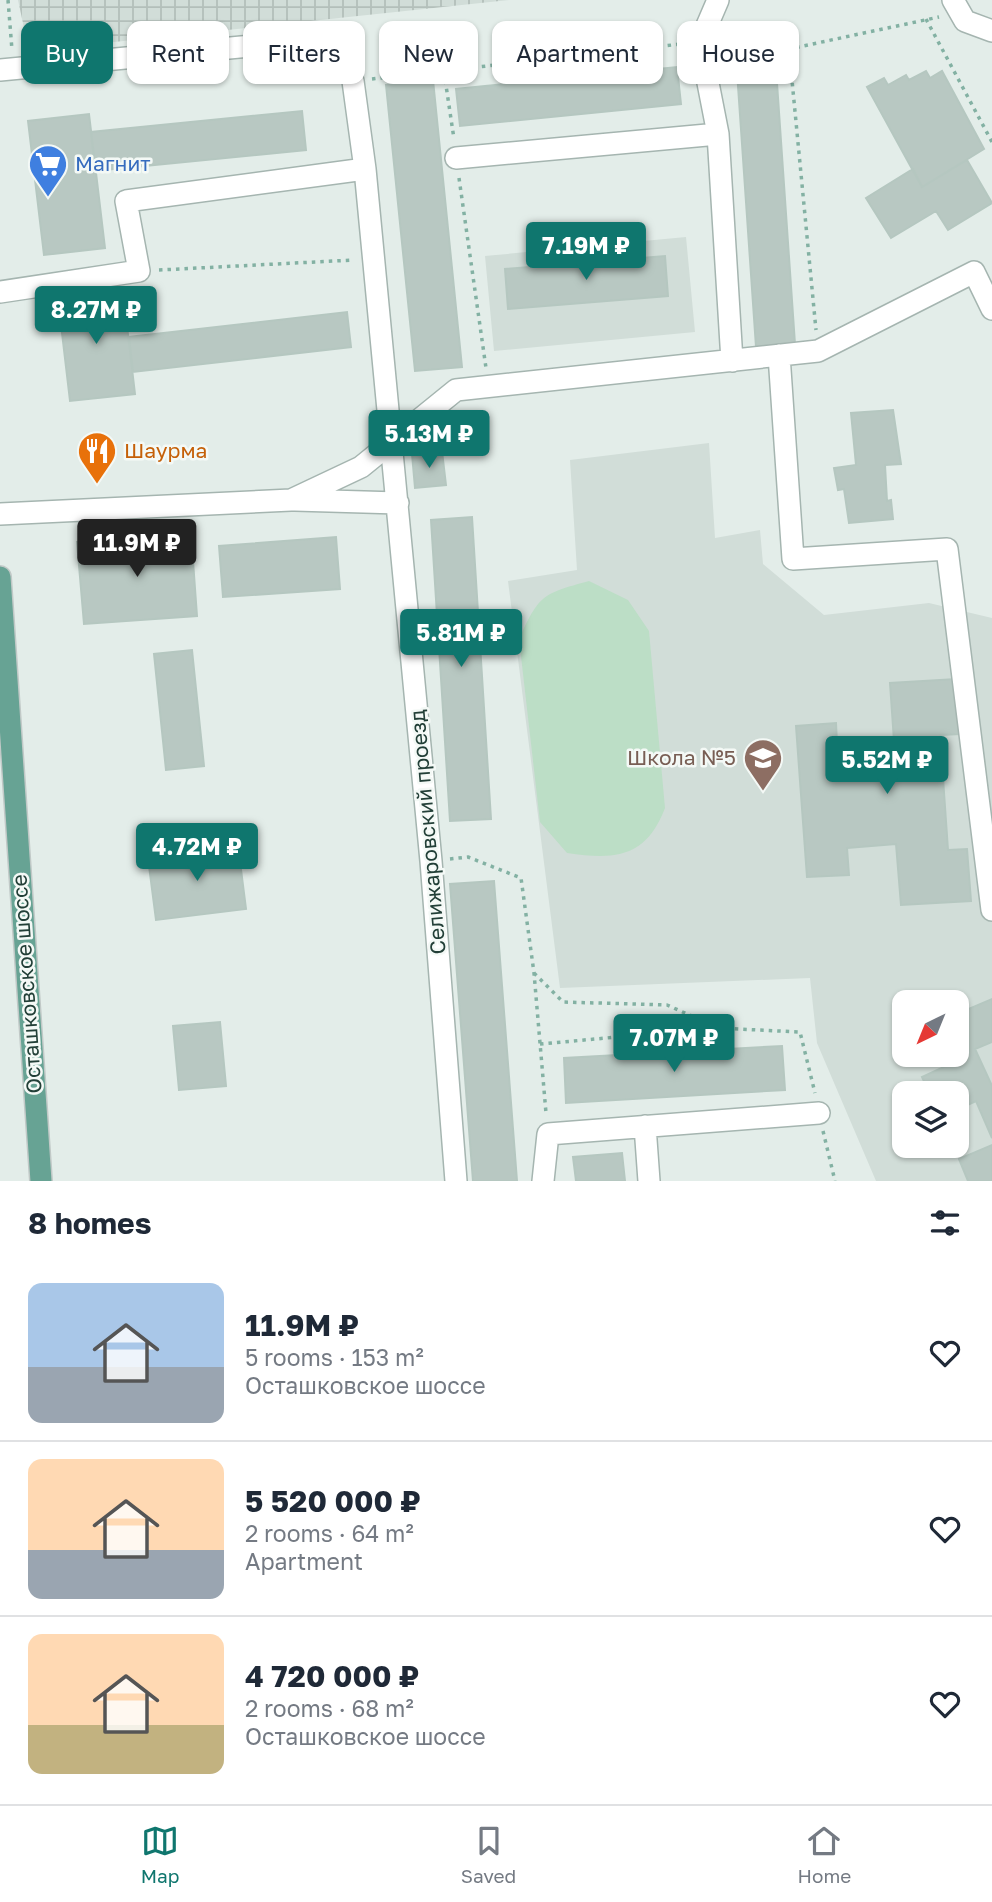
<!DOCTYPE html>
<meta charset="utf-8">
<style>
:root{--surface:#fff;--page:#f6f6f7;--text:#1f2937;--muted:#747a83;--line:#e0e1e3;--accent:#0f766e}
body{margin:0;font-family:"Golos Text",sans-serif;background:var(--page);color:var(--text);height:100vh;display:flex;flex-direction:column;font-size:26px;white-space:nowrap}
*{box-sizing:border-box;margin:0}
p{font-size:23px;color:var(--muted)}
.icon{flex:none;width:38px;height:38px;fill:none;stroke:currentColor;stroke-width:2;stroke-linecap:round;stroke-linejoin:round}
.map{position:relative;height:1181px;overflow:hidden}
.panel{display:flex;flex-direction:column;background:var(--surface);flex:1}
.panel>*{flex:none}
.banner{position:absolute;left:21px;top:21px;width:950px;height:63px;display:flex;gap:14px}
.needle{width:46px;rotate:223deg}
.buttons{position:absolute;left:892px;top:990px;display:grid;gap:14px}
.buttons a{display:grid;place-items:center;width:77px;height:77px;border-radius:14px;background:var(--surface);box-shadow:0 2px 5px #0004;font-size:35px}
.price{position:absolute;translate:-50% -60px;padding:0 16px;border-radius:7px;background:var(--accent);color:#fff;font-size:23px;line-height:46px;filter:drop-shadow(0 2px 4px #0008)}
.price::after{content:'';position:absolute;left:50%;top:42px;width:21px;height:16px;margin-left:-10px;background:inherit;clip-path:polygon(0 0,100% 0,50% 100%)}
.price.selected{background:#222;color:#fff}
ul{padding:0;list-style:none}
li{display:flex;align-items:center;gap:21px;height:175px;padding:0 28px}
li+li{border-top:2px solid var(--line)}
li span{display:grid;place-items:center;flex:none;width:196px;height:140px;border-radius:14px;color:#555}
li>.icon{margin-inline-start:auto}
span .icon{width:84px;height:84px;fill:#fffc;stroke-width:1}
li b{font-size:30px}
h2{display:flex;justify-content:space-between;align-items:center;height:84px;padding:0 28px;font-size:30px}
.tag{padding:0 24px;border-radius:14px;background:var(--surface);box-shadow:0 2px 5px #0004;font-size:24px;line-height:63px}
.tag.selected{background:var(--accent);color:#fff}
.dock{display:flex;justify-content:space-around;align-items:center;height:98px;border-top:2px solid var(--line);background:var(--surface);font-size:19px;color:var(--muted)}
.dock a{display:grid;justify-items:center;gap:4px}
.dock .selected{color:var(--accent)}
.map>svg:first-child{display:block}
.built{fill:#d1ddd8;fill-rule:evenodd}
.industrial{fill:url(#industrial-grid)}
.park{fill:#bcdec6}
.building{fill:#b8c8c2;stroke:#b5c7c0;stroke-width:2}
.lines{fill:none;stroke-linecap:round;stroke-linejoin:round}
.minor-casing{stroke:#a5b5b0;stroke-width:24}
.major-casing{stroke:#c1c9c7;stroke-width:24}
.path{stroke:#83b1a3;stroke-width:3.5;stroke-dasharray:3.5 5;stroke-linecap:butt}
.minor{stroke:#fff;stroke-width:21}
.major{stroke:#67a394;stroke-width:21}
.labels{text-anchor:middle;stroke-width:5;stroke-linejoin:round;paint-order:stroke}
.shop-label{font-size:21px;fill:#366cbe;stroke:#f4f9f6;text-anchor:start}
.food-label{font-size:21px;fill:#c56008;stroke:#f4f9f6;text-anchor:start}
.education-label{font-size:21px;fill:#785e54;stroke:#f4f9f6;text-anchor:end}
.street-label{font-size:21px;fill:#223f37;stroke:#f4f9f6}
</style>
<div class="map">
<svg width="992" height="1181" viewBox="0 0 992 1181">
<defs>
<pattern id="industrial-grid" width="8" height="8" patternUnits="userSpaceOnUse" patternTransform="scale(1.75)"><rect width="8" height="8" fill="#d1ddd8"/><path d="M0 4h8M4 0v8" fill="none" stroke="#b3bfba"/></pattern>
</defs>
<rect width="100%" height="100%" fill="#e3ede9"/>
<path class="built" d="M686,237L695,332L494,351L485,256Z
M709,443L715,538L760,530L763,564L824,615L929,603L992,618V1181H876L817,1043L810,978L560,988L508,581L577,570L570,460ZM905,1003H957V1055H905ZM905,1094H957V1146H905Z"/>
<path class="industrial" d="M18,0H509L29,51Z"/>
<path class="park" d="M589,581L628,600L649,631L665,808C646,858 615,860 567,853L540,822L519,639C540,594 542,594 589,581Z"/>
<path class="building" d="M775,54L795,344L756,347L736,57Z
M677,67L681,104L460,126L456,89Z
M926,71L930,78L942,71L984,149L922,187L867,87L884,78L888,85L906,75L909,80Z
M433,80L462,367L415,371L386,85Z
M302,111L306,150L95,171L91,132Z
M89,114L105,248L44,255L28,121Z
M967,160L992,203L948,230L936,211L891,238L866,198L913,169L922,187Z
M665,256L668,296L508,309L505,269Z
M123,292L135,394L70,401L58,299Z
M347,312L351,347L133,372L129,337Z
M893,410L901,464L885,465L887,501L891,500L893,519L849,523L844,489L838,490L834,468L856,465L851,413Z
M442,451L446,485L415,488L412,454Z
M472,517L491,819L450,821L431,520Z
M191,533L197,616L84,624L77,542Z
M336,537L340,589L223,597L219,546Z
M192,650L204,766L166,770L154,654Z
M956,679L960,734L940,735L948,850L967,849L971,901L901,905L896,844L847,848L849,875L807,877L796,726L836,723L837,744L894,741L890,683Z
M238,846L246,909L156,920L148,858Z
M494,881L517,1181H473L450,884Z
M992,999V1042L975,1049L992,1086V1138L976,1101L957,1110V1094H930L922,1077L957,1061L954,1055H957V1014Z
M220,1022L226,1086L179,1090L173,1026Z
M782,1046L785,1090L566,1103L564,1058Z
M992,1145V1181H968L959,1159Z
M622,1153L625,1181H576L573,1157Z"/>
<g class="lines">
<g class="minor-casing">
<path id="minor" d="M953,0L965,21L992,31
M0,70L261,45
M718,134L700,42L718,0
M456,158L718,134L732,361
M365,169L431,861L456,1181
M0,292L139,271L126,201L365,169L353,81
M779,355L793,559L947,549L992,910
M295,500L398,503
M0,514L291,500L361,467L456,390L818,351L974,272L992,309
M645,1126L649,1181
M543,1181L548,1134L819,1113"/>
</g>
<g class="major-casing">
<path id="major" d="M0,577L41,1181"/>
</g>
<path class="path" d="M8,0L12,50
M926,19L992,142
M720,44L789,49L939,17
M789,49L816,330
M280,52L334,74
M444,72L454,139
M372,79L681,44
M459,178L486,368
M159,270L354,260
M450,859L468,857L521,878L534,973L546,1113
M534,973L563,1002L667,1005L716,1027
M540,1044L717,1028L800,1032L815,1093
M823,1131L835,1181"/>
<use href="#minor" class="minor"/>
<use href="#major" class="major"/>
</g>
<defs>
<g id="supermarket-pin" transform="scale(2.0125)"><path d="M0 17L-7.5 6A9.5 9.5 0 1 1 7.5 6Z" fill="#3f7fe0" stroke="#f4f9f6"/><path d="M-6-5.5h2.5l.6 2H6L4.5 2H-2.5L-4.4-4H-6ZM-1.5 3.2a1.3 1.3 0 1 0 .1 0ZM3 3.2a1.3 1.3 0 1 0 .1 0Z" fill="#fff"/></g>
<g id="restaurant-pin" transform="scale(2.0125)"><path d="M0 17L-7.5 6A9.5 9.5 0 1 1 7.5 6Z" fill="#e8710a" stroke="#f4f9f6"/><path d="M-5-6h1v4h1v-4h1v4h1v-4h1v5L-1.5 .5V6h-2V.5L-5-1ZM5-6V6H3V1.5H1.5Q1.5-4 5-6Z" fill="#fff"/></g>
<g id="school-pin" transform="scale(2.0125)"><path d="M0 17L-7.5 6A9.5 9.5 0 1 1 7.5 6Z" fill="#8d6e63" stroke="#f4f9f6"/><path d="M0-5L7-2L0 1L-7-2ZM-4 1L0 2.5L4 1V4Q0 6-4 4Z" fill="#fff"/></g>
</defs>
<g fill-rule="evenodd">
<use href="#supermarket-pin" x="48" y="164"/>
<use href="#restaurant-pin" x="97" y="451"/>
<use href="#school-pin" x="763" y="758"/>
</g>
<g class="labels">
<g class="shop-label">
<text x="75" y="171">Магнит</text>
</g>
<g class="food-label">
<text x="124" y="458">Шаурма</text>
</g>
<g class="education-label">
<text x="736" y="765">Школа №5</text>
</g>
<g class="street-label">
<text transform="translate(428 832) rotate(-95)" y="7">Селижаровский проезд</text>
<text transform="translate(27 984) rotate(-94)" y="7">Осташковское шоссе</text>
</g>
</g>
</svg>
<div class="buttons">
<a><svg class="needle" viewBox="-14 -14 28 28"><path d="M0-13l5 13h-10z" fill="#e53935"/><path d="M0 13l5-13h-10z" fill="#747a83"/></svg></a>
<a><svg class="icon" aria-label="layers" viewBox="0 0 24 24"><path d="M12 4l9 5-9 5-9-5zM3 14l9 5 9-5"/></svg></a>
</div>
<b class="price" style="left:586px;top:282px">7.19M ₽</b>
<b class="price" style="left:96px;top:346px">8.27M ₽</b>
<b class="price" style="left:429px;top:470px">5.13M ₽</b>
<b class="price selected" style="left:137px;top:579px">11.9M ₽</b>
<b class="price" style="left:461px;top:669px">5.81M ₽</b>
<b class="price" style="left:887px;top:796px">5.52M ₽</b>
<b class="price" style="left:197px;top:883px">4.72M ₽</b>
<b class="price" style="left:674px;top:1074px">7.07M ₽</b>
<div class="banner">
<a class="tag selected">Buy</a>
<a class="tag">Rent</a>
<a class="tag">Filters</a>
<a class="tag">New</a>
<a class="tag">Apartment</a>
<a class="tag">House</a>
</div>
</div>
<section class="panel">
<h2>8 homes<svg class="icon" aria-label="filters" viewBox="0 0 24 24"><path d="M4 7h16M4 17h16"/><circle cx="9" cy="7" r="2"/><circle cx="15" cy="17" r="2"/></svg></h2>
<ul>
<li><span style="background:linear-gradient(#a9c7e8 60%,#9aa5b1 0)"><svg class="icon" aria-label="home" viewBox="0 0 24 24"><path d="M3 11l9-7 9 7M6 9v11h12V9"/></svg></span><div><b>11.9M ₽</b><p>5 rooms · 153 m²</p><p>Осташковское шоссе</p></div><svg class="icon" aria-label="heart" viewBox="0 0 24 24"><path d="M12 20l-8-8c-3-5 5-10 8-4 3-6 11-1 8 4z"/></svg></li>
<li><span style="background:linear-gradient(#ffd9b3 65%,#9aa5b1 0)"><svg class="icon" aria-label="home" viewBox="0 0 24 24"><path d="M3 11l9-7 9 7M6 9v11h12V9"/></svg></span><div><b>5 520 000 ₽</b><p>2 rooms · 64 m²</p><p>Apartment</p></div><svg class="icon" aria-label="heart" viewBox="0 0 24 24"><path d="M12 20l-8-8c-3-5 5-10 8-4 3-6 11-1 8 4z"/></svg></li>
<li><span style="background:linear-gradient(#ffd9b3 65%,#c2b280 0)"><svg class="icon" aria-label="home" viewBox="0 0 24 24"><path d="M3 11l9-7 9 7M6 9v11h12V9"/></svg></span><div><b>4 720 000 ₽</b><p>2 rooms · 68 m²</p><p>Осташковское шоссе</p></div><svg class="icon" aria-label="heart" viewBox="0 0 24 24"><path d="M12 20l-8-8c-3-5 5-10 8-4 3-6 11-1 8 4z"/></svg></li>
</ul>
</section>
<nav class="dock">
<a class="selected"><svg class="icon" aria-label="map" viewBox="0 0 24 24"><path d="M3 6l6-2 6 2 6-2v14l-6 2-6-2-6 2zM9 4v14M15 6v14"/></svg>Map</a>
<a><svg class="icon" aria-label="saved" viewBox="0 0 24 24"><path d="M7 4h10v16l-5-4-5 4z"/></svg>Saved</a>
<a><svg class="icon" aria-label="home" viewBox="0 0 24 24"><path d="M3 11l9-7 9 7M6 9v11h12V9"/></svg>Home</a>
</nav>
